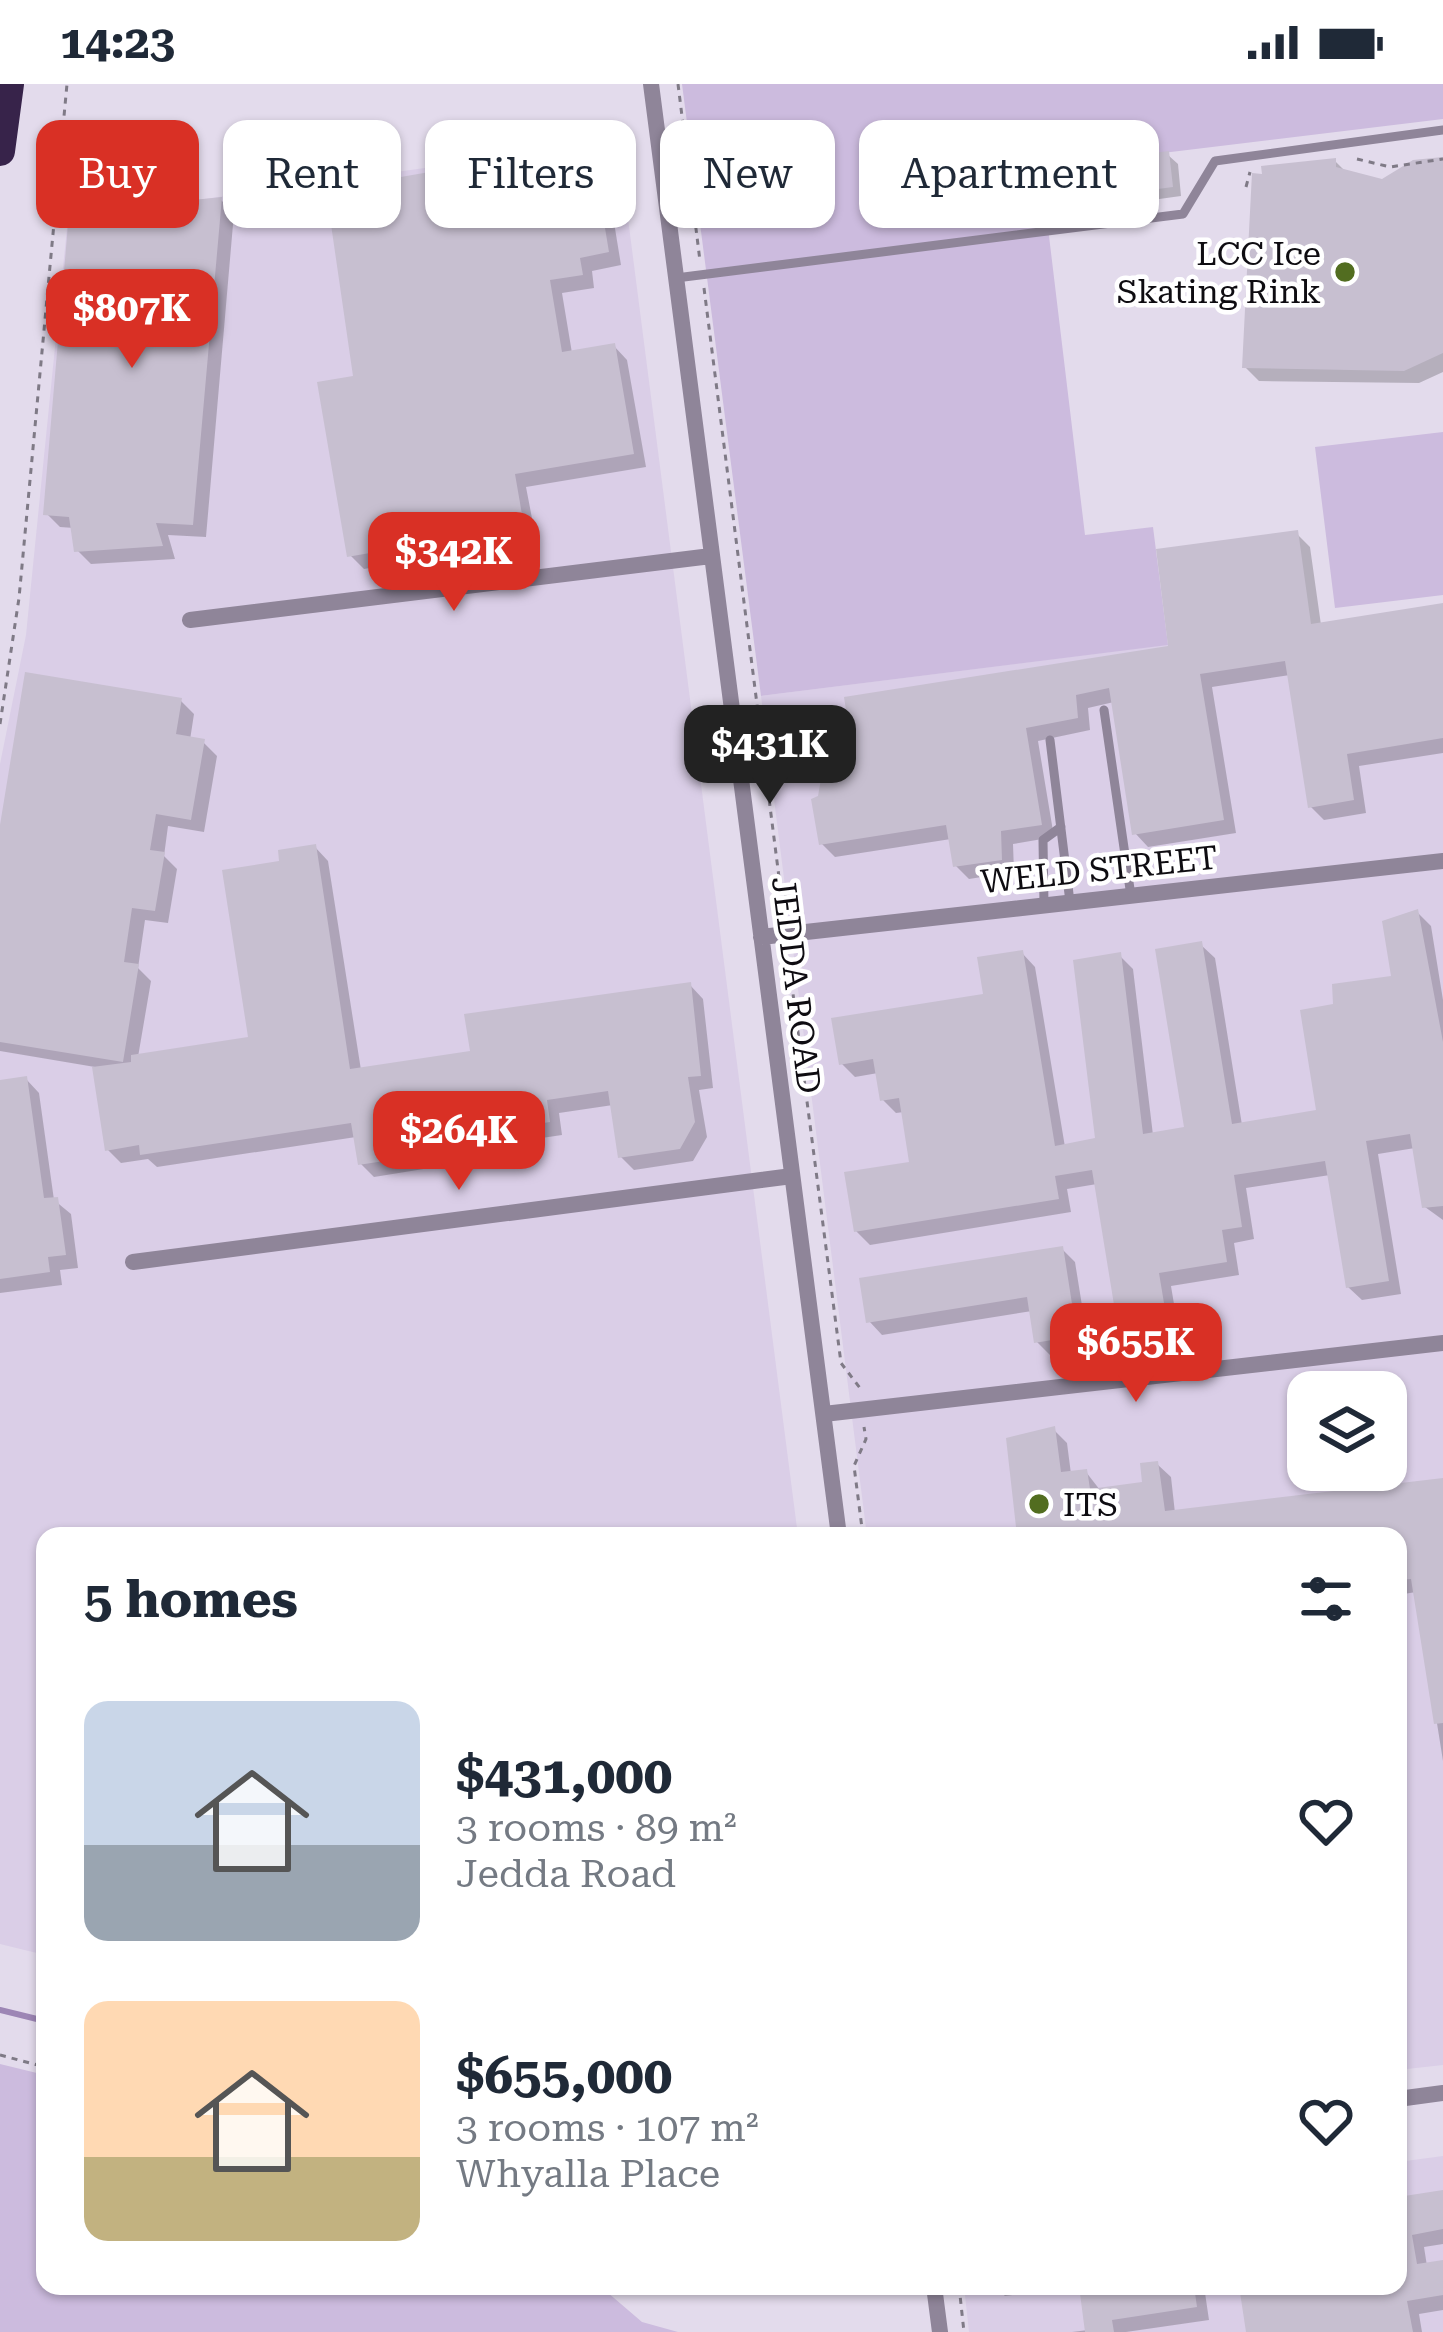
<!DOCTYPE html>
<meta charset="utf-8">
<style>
:root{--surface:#fff;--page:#f2f2f3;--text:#1f2937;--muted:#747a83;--accent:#d93025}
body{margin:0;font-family:"Roboto Serif",serif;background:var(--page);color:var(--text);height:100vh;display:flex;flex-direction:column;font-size:45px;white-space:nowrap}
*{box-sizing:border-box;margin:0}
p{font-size:39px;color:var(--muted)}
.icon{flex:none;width:66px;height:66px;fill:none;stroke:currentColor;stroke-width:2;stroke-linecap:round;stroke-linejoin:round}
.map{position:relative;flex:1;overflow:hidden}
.panel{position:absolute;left:36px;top:1443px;width:1371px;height:768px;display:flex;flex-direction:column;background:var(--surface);border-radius:24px;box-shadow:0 3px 9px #0004}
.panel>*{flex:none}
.guide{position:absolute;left:36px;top:36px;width:1371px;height:108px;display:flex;gap:24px}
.controls{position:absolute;left:1287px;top:1287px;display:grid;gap:24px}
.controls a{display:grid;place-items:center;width:120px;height:120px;border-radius:24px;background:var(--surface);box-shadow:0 3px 9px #0004;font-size:60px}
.price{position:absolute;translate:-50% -102px;padding:0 27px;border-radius:24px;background:var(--accent);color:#fff;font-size:39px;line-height:78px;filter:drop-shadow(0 3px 6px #0008)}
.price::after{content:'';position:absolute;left:50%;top:72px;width:36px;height:27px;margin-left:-18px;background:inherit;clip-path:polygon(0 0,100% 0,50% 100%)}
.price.selected{background:#222;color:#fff}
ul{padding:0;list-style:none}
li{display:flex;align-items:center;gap:36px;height:300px;padding:0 48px}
li span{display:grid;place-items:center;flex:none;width:336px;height:240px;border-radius:24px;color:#555}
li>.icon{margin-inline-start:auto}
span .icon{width:144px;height:144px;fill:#fffc;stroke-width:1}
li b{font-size:51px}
h2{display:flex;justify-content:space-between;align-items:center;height:144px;padding:0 48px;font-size:51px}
.chip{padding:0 42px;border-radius:24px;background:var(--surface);box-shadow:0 3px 9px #0004;font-size:42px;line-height:108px}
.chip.selected{background:var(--accent);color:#fff}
.status{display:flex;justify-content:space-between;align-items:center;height:84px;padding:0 60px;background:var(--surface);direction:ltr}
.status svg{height:33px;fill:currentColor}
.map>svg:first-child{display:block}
.built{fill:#dacee7;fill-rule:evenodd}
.green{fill:#ccbbde}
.shadow{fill:#0003}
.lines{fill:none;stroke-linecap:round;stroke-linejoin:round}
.stream{stroke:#9d86b5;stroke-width:6}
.building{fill:#c7bfd0}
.path{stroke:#7f7a86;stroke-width:3;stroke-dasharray:6 6;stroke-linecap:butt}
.lane{stroke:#8f8599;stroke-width:9}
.street{stroke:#8f8599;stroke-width:16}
.highway{stroke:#37234a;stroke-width:30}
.poi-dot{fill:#526d20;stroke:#fff;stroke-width:4.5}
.labels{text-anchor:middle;stroke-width:9;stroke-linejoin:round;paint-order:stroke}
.poi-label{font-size:33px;fill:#0e0c11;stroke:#fff;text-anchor:end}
.street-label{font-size:33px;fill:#0e0c11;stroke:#fff}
</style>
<div class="status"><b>14:23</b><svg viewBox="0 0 49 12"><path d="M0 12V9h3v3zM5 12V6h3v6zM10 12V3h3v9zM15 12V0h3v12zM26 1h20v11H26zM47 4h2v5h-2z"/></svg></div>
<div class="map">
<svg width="1443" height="2248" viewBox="0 0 1443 2248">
<rect width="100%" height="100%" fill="#e3dbec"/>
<path class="built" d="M618,57L798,1452H45V1871L0,1860V680L26,551L68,134Z
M1443,526V1981L1398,1986V1452H867L761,612ZM1308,1308H1386V1386H1308Z
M1443,2072V2248H969L964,2202H1398V2078Z"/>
<path class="green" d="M682,0H1443V35L1047,83L1049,152L1085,451L1153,443L1168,561L761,612Z
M1443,348V511L1335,524L1315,363Z
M0,1980L45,1991V2202H600L642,2238L678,2248H0Z"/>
<path class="shadow" d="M590,64L604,77L621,181L592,187L594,204L562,209L572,269L614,262L627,276L646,383L526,403L536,455L364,485L350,471L356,294Z
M1168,71L1178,80L1181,112L1065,128L1055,118Z
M1443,76V288L1419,299L1259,297L1245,283L1335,77L1347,89L1383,98Z
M221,116L234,129L206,453L168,451L175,475L91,480L77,466L74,444L60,443L47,430Z
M1297,450L1310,463L1321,541L1443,522V669L1359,682L1366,729L1324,736L1310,722L1290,591L1212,603L1236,749L1148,763L1135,749L1114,618L1088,624L1090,646L1038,657L1054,753L1013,760L1014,788L969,795L956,782L951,755L835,773L822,760L815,717L1171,565Z
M181,617L194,630L190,656L203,658L217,672L204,748L168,742L164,772L177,785L168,839L145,836L138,884L151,897L138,973L251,956L283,780L315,763L328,777L361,986L473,969L690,901L703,915L713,1004L699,1006L707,1053L693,1077L634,1086L621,1073L613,1021L559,1029L562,1051L434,1070L436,1083L374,1093L360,1079L356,1053L157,1083L148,1075L121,1079L107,1065L95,983L0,967V759Z
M1417,828L1431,842L1443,916V1136L1425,1123L1415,1064L1378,1070L1401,1210L1362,1216L1348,1203L1330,1091L1246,1104L1254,1155L1234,1159L1239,1191L1171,1202L1177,1238L1132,1245L1118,1232L1097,1100L1067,1105L1071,1128L870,1161L856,1147L913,1080L904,1028L896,1029L883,1016L878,989L855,993L842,980L986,913L1022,869L1035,883L1065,1063L1099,1056L1120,872L1133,885L1153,1051L1187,1045L1201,861L1215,874L1242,1041L1320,1028L1336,923L1395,894Z
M26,995L39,1009L54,1116L71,1130L78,1184L60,1186L62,1201L0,1209V999Z
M1062,1165L1075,1178L1089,1265L1050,1271L1037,1258L1032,1227L882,1251L869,1237Z
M1054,1346L1067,1359L1071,1390L1086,1388L1100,1406L1145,1400L1157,1380L1171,1393L1175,1429L1443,1397V1677L1416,1508L1398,1511V1452H1020Z
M1398,2108L1404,2113L1443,2109V2160L1424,2163L1427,2182L1443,2179V2226L1419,2230L1422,2248H1249L1242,2202H1398Z
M994,2202H1077L1005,2212Z
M1082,2202H1204L1209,2236L1126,2248H1072L1088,2246Z"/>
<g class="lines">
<path class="stream" d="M0,1926L45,1937"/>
</g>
<path class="building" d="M591,60L609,168L580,174L583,191L550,196L562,268L615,259L634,370L515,390L524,442L347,473L317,298L353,292L326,106Z
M1169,67L1173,103L1053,119L1047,82Z
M1443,73V269L1404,287L1242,284L1252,89L1262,90L1261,82L1336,74V83L1382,95L1413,76Z
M222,113L193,441L156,439L163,462L74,468L69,433L43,431L69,129Z
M1298,446L1311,540L1443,519V654L1347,670L1354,716L1308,724L1285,577L1200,590L1224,736L1132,751L1109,604L1076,611L1078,634L1026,644L1042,741L1001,747L1002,776L953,783L946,741L819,761L811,715L818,712L829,650L849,646L844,613L1168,562L1156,465Z
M25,588L182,614L176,650L205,655L191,736L156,730L150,766L165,768L155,827L132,824L124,878L139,880L123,978L0,958V741Z
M316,760L350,985L470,967L464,930L691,898L701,992L688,993L695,1038L680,1065L618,1074L608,1007L547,1016L550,1038L422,1057L424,1071L358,1081L351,1039L140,1071L139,1061L105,1067L92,983L131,978V971L248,953L222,786L279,777L278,766Z
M1418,825L1443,958V1122L1422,1124L1410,1050L1366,1057L1389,1197L1346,1204L1325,1077L1234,1091L1242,1143L1222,1146L1227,1178L1159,1189L1165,1225L1116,1233L1092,1086L1055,1092L1059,1115L854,1148L844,1088L909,1078L899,1014L880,1017L873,975L839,981L831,934L983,910L977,873L1023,866L1055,1062L1095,1054L1073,876L1121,868L1143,1050L1184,1043L1155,865L1202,857L1232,1040L1316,1026L1300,926L1333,920L1332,900L1391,892L1382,837Z
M27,992L44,1114L58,1113L66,1171L48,1173L50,1188L0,1195V996Z
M1063,1162L1077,1252L1034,1259L1027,1213L866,1239L859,1194Z
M1055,1342L1061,1388L1087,1385L1090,1405L1142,1398L1140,1379L1158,1377L1165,1427L1443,1394V1639L1434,1640L1411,1495L1398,1496V1452H1017L1006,1354Z
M1443,2106V2145L1412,2151L1417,2180L1443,2176V2211L1407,2217L1413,2248H1246L1239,2202H1398V2113Z
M1079,2202H1194L1197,2223L1112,2236L1114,2248H1085Z"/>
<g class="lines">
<path class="path" d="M678,0L700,177
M1357,75L1390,83L1443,75
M1246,103L1250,88
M704,204L780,801L797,832
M0,640L19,514L67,0
M801,865L803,878L792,902L841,1279L860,1304
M863,1452L854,1382L866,1355L864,1343
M0,1971L45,1983
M959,2202L964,2248"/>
<path class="lane" d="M676,194L1183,130L1215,77L1443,46
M1104,626L1131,812
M1050,656L1070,818
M1044,821L1043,756L1061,743"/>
<path class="street" d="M651,0L839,1452
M190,536L711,472
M761,853L1443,777
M133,1178L792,1092
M824,1330L1443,1259
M1398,2015L1443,2009
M934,2202L940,2248"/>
<path class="highway" d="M0,67L9,0"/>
</g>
<g class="poi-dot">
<circle cx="1345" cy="188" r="12"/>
<circle cx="1039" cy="1420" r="12"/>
</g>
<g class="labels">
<g class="poi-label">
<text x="1321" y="181">LCC Ice<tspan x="1321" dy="38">Skating Rink</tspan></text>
<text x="1063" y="1432" text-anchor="start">ITS</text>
</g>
<g class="street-label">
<text transform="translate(1099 785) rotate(-6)" y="12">WELD STREET</text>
<text transform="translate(797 901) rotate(83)" y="12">JEDDA ROAD</text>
</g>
</g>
</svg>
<div class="controls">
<a><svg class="icon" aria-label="layers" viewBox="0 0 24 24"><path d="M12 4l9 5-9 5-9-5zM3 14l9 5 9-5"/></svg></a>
</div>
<b class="price" style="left:132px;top:287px">$807K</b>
<b class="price" style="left:454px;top:530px">$342K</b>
<b class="price selected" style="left:770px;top:723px">$431K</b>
<b class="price" style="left:459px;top:1109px">$264K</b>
<b class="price" style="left:1136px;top:1321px">$655K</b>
<div class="guide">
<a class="chip selected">Buy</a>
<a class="chip">Rent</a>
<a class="chip">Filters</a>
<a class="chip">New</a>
<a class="chip">Apartment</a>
</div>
<section class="panel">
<h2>5 homes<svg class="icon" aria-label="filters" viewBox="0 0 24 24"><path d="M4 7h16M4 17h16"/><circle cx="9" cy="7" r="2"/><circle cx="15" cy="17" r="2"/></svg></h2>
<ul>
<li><span style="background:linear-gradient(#c9d6e8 60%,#9aa5b1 0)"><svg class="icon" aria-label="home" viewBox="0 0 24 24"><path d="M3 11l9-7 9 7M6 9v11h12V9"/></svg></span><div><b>$431,000</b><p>3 rooms · 89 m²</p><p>Jedda Road</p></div><svg class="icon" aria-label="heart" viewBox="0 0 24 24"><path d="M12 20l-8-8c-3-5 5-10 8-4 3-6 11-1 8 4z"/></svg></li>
<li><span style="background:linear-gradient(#ffd9b3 65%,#c2b280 0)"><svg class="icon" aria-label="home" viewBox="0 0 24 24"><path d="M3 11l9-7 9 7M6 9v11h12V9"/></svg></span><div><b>$655,000</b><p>3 rooms · 107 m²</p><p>Whyalla Place</p></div><svg class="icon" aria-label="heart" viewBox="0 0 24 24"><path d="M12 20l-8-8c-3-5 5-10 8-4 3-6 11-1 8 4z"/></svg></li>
</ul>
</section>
</div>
